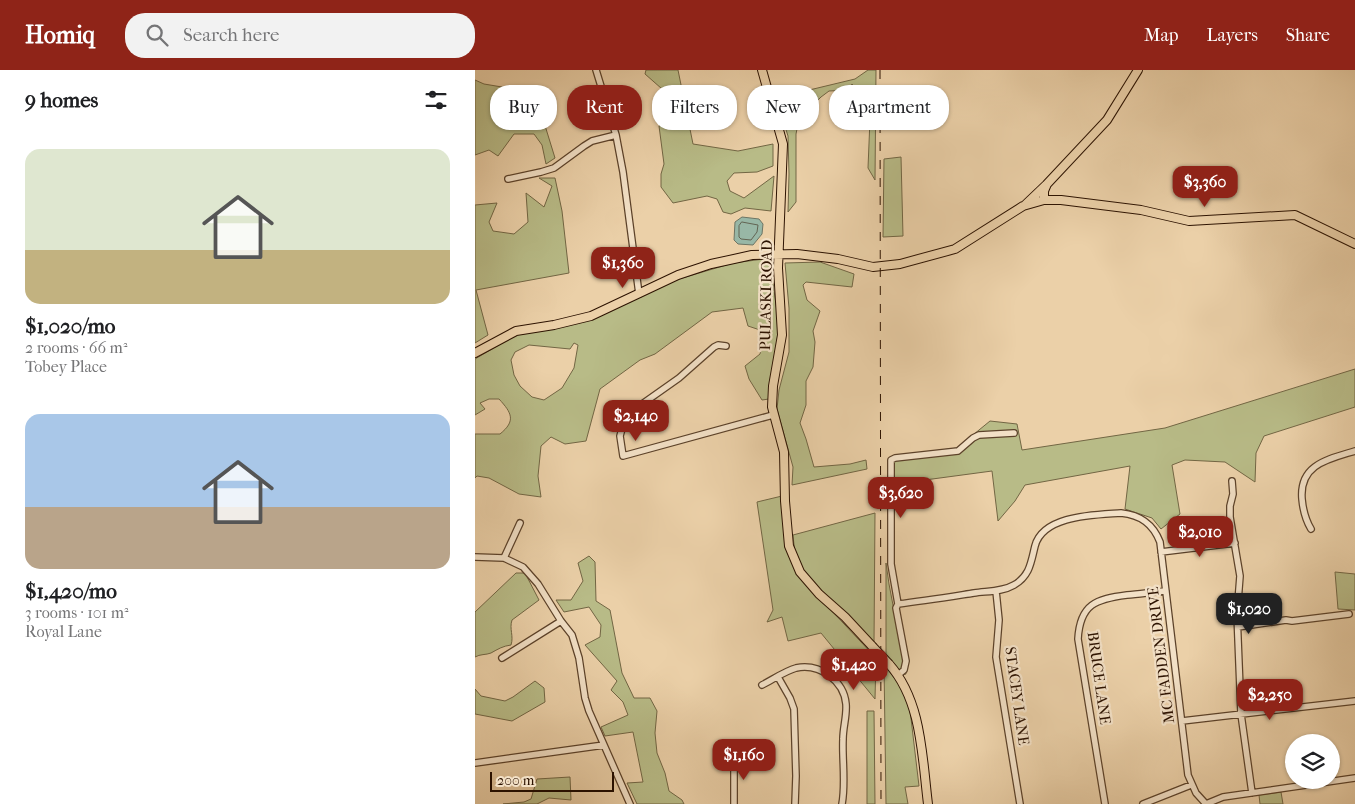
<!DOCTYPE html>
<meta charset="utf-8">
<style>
:root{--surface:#fff;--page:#f2f2f2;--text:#202124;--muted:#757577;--accent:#8f2418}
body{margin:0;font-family:"IM FELL French Canon",serif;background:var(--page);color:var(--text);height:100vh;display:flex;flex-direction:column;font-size:19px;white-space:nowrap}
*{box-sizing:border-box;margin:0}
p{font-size:16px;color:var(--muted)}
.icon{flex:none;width:28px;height:28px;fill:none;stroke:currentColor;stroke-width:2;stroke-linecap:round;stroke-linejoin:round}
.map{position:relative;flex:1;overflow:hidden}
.sheet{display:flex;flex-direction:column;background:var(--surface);width:475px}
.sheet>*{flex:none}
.guide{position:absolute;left:15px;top:15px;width:475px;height:45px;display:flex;gap:10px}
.buttons{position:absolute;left:810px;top:664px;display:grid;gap:10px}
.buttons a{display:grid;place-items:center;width:55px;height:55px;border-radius:50%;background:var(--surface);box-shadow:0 1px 4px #0004;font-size:25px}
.scale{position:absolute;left:15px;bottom:12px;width:124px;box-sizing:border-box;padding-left:5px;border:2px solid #2c1200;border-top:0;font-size:14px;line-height:18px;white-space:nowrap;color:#2c1200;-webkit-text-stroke:4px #f2e0c6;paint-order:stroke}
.price{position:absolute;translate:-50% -42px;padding:0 11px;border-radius:10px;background:var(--accent);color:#fff;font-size:16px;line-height:32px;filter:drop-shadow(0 1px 2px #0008)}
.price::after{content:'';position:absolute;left:50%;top:30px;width:15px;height:11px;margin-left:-8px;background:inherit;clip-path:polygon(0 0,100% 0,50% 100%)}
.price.selected{background:#222;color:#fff}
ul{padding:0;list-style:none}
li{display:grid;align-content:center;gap:10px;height:265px;padding:0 25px}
li span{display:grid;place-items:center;height:155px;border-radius:15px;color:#555}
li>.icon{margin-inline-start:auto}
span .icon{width:90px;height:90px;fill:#fffc;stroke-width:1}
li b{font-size:21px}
h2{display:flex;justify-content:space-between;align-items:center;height:60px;padding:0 25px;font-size:21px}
.chip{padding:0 18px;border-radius:20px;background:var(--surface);box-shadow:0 1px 4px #0004;font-size:18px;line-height:45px}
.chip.selected{background:var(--accent);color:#fff}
header{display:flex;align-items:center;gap:30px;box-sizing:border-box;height:70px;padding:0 25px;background:var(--accent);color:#fff}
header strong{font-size:24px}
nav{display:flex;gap:28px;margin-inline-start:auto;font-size:18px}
.search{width:350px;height:45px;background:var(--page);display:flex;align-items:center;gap:12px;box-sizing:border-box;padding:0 18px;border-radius:20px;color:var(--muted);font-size:19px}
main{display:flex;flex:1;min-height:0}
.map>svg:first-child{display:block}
.green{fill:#b8bb87;stroke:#726644;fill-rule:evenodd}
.water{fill:#98b7a6;stroke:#6d7564}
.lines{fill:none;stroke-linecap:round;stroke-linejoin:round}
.shore{stroke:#626453;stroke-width:1}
.minor-casing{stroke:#5c422a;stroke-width:8}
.major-casing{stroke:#2c1200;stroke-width:10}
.minor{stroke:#f2e0c6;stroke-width:5.5}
.major{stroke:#ebd0a8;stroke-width:8}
.rail{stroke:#2c1200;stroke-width:1;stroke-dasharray:9 9;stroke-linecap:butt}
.major-bridge-casing{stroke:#2c1200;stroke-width:10;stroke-linecap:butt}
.major-bridge{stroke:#ebd0a8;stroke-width:8}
.labels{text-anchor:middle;stroke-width:4.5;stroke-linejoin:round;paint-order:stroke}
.street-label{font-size:15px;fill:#2c1200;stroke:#f2e0c6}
</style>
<header>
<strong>Homiq</strong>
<div class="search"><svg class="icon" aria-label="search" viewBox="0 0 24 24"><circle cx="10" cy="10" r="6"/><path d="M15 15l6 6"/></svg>Search here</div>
<nav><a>Map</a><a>Layers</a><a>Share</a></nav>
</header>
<main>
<section class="sheet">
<h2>9 homes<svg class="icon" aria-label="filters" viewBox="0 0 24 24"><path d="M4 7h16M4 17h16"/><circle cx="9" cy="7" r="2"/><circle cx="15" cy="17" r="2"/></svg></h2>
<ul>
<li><span style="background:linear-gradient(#dfe7d0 65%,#c2b280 0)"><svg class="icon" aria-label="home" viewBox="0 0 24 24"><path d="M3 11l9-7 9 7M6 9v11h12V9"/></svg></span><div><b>$1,020/mo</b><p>2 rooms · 66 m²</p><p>Tobey Place</p></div></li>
<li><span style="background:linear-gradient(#a9c7e8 60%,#b9a48a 0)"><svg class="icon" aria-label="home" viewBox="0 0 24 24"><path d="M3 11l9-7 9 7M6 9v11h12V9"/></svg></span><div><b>$1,420/mo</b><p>3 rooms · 101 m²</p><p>Royal Lane</p></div></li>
</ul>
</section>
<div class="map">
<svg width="880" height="734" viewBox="0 0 880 734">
<rect width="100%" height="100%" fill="#ebd0a8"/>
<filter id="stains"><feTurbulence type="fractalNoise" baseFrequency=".004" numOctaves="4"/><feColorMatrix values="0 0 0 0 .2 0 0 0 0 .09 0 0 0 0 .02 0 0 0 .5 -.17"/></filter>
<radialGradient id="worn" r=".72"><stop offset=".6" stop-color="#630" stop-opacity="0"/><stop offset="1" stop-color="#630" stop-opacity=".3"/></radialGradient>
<path class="green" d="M171,0H203L218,74L263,81L298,74V96L282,102L259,103L252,111L255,121L269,128L299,106L296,141L270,138L256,144L248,142L242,129L232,126L198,133L186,117V104L189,94L184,56L196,50L195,26L170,4Z
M393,0H401L400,110L393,98L395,49L382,29L380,18L377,14L373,20L354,21L346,27L324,49L321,64V132L313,142L314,104L313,66L301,28L380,9Z
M0,10L9,14L39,19L45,32L64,36L80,88L71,94L67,75L59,64H39L23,86L14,80L0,85Z
M426,87L428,166L408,167L409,89Z
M64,108H80L87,141L94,203L1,220L13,265L0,273V135L22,133L14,152L18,161L39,164L53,152L51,123L69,137L77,116Z
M289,189L295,193L304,255L294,329L287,330L274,309L270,296L285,284L289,267L285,260L273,256L268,238L237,242L180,284L165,290L125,319L111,371L90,374L76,367L66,376L63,406L66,427L44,424L14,408L2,406L0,408V364H25C41,351 37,343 24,329H14L5,333L10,339L0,345V289L44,263L108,250L204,209L258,193ZM99,273L103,275L99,298L87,318L69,330L57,327L45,316L39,305L36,290L40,282L54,275L95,279Z
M345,192L379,204L377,217L331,212L328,215L332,230L345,241L338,261L340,272L338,297L331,311V335L325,353L331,369L339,397L375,394L391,390L392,399L317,415L318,397L302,339L304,320L314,282V238L310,193Z
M880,299V337L789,366L781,383L780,412L750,392L710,390L697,395L705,444L686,459L677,448L650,439L655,396L550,415L540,431L523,451L517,401L420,414L418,386L482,378L515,351L542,354L547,380L690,358Z
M307,426L310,477L323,505L401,588L400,629L346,563L313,571L307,547L292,552L298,540L282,432Z
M400,443L399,573C378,552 339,521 326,496C320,486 319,476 318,465Z
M114,486L120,492L121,531L135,540L147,603L159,628H175L182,641L180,663L182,683L190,703L194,721L207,730L209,734H162L152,713L168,712L158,662L130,666L126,657L153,645L148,632L136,620L142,611L110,575L125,567L126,555L114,537L89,542L81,530H96L108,511L103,493Z
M411,493L414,514L431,604L427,605L411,586Z
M860,502L880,504V540L863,539Z
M41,503H50L64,530L37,550C34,559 39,566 36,575C28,576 23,579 16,583C11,585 5,584 0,587V542Z
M409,595L429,620L435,640L444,716L430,717L433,734H411Z
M60,611L69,618L70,632L37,651L0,644V619L6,626L30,631L38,627Z
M392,641H399L400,734H392Z
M95,707L96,730L74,728L62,734H28L49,732L56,729L62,709Z
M806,722L808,734H785L784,725Z"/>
<path class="water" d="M267,147L284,149L288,154L287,164L278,175L263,174L259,170L260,152Z"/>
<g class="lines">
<path class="shore" d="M267,152L283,155L282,162L276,170L266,169L264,167V156Z"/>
<g class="minor-casing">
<path id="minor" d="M121,0L141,65L148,102L164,224
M33,109L66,102L79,98L109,76L117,71L141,65
M251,276L243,275L239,277L204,308L153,344L148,355L145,366L148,386L298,345
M757,411L758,424L755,436V447L765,506L762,544L766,644L777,723
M836,459C830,449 828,440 827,429C824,394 854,389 880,381
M686,482L760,473
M0,487L29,488L48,497L63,514L86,551L97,565L104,588L110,628L114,641L155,734
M29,488L45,453
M521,521L524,550L521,587L545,734
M423,534C448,531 473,527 499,523C512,521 527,522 539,515C555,506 556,492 560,476C568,445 620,445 646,443C666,445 678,454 685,472L713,705L721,723L731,734
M763,557L811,550L817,551L874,544
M27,588L86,551
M423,605L429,600L431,591L421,538L423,534L416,494V390L420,388L483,381L498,368L504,365L539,363
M303,607L315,628L319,639L321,706L320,734
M287,615C297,610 310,601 321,598C345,593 369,611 371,634C372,646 368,657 368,669C367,690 371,713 367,734
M707,651L880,631
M259,688V734
M0,693L129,675
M630,734L603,569C605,534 621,529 652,525C665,524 678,522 691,521
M668,734L716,715
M731,734L748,727L880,708"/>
</g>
<g class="major-casing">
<path id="major" d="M287,0L308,74L303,198L307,265L298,316L297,337L309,382L310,431L314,476L325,502L344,524L370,547L397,576
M569,130V121L572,114L632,50L663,0
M550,135L571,115
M0,283L41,261L79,255L116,246L203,205L236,194L277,185L322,184L363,189L398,197L425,194L480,179L548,136L569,130H586L666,140L714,151L820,145L880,174
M414,594C447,631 447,686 453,734"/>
</g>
<use href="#minor" class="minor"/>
<use href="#major" class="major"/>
<path class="rail" d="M405,0L406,734"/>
<g class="major-bridge-casing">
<path id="major-bridge" d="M397,576L414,594"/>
</g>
<use href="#major-bridge" class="major-bridge"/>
</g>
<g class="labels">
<g class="street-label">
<text transform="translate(291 225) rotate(-89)" y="5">PULASKI ROAD</text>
<text transform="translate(686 585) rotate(-97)" y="5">MC FADDEN DRIVE</text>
<text transform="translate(624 608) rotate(82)" y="5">BRUCE LANE</text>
<text transform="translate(542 626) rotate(82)" y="5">STACEY LANE</text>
</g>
</g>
<rect width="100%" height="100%" filter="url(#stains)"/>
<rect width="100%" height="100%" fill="url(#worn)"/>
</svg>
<div class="buttons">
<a><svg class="icon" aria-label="layers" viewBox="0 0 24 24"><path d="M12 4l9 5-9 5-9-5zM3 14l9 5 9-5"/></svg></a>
</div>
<div class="scale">200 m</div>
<b class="price" style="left:730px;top:138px">$3,360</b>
<b class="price" style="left:148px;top:219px">$1,360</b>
<b class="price" style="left:161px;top:372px">$2,140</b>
<b class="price" style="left:426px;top:449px">$3,620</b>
<b class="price" style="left:725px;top:488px">$2,010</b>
<b class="price selected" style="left:774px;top:565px">$1,020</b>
<b class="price" style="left:379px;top:621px">$1,420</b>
<b class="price" style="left:795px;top:651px">$2,250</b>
<b class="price" style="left:269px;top:711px">$1,160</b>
<div class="guide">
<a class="chip">Buy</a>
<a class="chip selected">Rent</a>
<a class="chip">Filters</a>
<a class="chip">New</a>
<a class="chip">Apartment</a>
</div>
</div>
</main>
